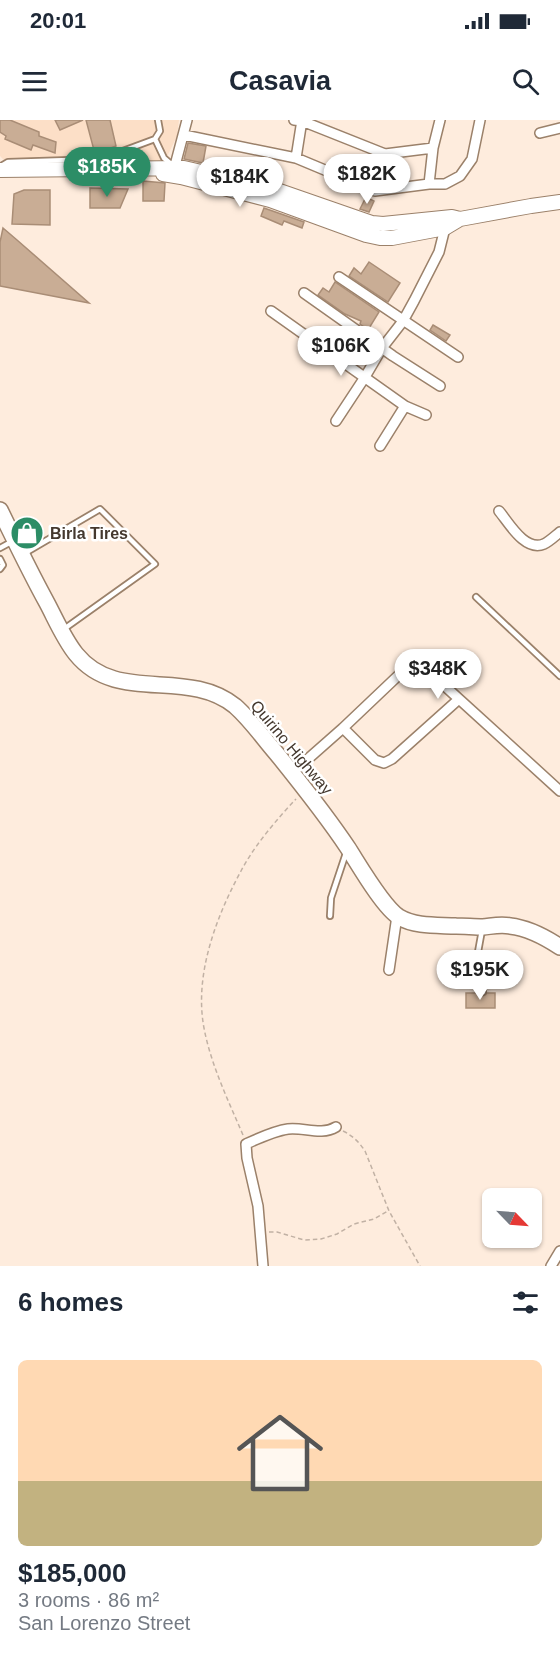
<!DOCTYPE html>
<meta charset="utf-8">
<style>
:root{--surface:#fff;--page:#f2f2f3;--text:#1f2937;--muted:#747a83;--line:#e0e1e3;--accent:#2c8d66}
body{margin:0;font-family:Arial,sans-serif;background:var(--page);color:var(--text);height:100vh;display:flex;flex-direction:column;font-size:22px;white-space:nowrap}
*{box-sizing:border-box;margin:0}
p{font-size:20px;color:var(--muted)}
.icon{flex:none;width:33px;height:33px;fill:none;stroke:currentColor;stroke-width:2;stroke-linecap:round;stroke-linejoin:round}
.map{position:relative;height:1146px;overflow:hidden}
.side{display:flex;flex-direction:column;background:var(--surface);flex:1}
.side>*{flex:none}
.needle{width:39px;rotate:115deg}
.tools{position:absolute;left:482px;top:1068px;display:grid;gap:12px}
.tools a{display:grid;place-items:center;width:60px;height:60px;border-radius:9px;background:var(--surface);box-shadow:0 2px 4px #0004;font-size:30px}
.price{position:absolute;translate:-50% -51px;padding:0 14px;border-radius:21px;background:#fff;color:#222;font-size:20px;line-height:39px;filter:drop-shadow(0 2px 3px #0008)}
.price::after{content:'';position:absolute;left:50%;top:36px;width:18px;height:14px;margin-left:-9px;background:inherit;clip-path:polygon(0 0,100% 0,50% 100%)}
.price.active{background:var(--accent);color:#fff}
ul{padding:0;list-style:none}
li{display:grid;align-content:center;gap:12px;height:318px;padding:0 18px}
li+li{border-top:2px solid var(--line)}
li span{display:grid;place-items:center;height:186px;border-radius:9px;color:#555}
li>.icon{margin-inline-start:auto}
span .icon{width:108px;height:108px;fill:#fffc;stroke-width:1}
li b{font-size:26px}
h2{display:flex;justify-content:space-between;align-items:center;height:72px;padding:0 18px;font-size:26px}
.status{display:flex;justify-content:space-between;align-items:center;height:42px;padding:0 30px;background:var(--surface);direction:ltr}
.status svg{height:16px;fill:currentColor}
header{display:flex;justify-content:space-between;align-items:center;height:78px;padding:0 18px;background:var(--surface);font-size:27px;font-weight:700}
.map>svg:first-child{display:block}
.built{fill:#fcdfc7}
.building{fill:#c9ad95;stroke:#a98d76;stroke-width:1.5}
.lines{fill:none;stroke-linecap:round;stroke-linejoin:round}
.lane-casing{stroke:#9b816a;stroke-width:8}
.street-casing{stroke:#9b816a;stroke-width:12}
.secondary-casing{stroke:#9b816a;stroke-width:16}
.primary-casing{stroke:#9b816a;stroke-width:18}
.path{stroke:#c1b1a4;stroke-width:1.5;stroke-dasharray:4.5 3;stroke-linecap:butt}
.lane{stroke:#fff;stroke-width:4.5}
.street{stroke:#fff;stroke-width:9}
.secondary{stroke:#fff;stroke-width:14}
.primary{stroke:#fff;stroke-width:15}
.labels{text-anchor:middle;stroke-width:5;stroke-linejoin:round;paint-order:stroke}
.poi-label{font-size:16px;font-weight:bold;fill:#44382e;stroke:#fff;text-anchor:start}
.street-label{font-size:16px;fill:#44382e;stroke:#fff}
</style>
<div class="status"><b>20:01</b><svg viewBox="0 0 49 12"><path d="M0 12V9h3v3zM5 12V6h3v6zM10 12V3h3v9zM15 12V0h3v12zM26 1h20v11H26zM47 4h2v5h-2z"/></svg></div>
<header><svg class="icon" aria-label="menu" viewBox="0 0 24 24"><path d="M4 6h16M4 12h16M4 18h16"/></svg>Casavia<svg class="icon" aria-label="search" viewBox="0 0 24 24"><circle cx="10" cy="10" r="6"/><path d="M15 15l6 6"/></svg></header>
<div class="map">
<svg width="560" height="1146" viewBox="0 0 560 1146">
<rect width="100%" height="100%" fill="#feecdd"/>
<path class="built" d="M0,0H179L177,16L164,43L39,44L36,39L6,42L0,36Z"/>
<path class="building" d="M0,0H10L39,12V16L56,22L55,33L33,25L31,30L5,19L6,16L0,12Z
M55,0H83L60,10Z
M86,0H110L116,26L95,34Z
M188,23L206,26L203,43L184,39Z
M143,61L165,63L164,81H143Z
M90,68L128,69L120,88H90Z
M24,70H50V105L12,104L14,74Z
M366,77L374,81L369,92L360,89Z
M264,88L304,102L302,108L284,101L282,105L261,96Z
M3,108L17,120L89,183L0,166V122Z
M369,142L400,163L388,182L349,156L354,148L361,154Z
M335,162L379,192L368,210L360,204L361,201L345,194L318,175L323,168L329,172Z
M433,205L450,215L446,221L430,210Z
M466,873H479L480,875L483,876L487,873H495V888H466Z"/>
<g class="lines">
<g class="lane-casing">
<path id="lane" d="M155,19L164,38L171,44
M3,45L8,42L101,39L155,19L160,11L158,0
M0,428L13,421
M25,433L100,389L155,444L64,509
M0,439L3,445L0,449
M476,477L560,556
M330,796L331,778L346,733
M482,810L476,843L483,872"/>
</g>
<g class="street-casing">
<path id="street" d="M294,0L302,1L385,34L433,28
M540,13L560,8
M184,15L296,38L375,71L429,64H445L460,56L472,39L480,0
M296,38L302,0
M173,53L187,0
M429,64L433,28L440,0
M339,157L458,237
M304,173L393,236L440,266
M271,191L405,286L426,295
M336,301L365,257L382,228L403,201L414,181L439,132L445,108V103
M380,326L405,286
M499,391C509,403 525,432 544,424C550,421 555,416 560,412
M459,579L560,671
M292,653L343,608L403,551L414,547L425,548L459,579L392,639L384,643L375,640L343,608
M389,850L397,796
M263,1146L258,1086L247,1038L246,1024C259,1018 274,1011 288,1009C304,1007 321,1016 336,1007
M551,1146L560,1131"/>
</g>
<g class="secondary-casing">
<path id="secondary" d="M0,50L184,48L274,69L372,103L383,104L452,97L460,99L531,86L560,82
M163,54L181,57L270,80L366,115L380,118H392L445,108L460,99"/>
</g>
<g class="primary-casing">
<path id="primary" d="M0,390C15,421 30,452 47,483C56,500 64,519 76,534C117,585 187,547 235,586C251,600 263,618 277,634C302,665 326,695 348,728C359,745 383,787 399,797C416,807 437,805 456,806C465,806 474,807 483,807C493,806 501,804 510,806C528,808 545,817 560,827"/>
</g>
<path class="path" d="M343,1011C353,1016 359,1022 365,1031L389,1091L420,1146
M243,1015C228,980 211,945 204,908C194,855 216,797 241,751C254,726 277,699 296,679
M269,1112H277L304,1120L321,1119L337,1114L354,1104L374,1099L388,1091"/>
<use href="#lane" class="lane"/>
<use href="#street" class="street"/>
<use href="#secondary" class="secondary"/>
<use href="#primary" class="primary"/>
</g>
<defs>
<g id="shop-disc" transform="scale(1.725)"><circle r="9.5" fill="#2c8d66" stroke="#fff"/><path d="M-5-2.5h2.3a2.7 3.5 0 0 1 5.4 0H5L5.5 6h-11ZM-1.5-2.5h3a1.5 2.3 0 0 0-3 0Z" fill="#fff"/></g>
</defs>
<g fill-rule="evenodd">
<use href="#shop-disc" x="27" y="413"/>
</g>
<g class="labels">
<g class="poi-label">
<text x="50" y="419">Birla Tires</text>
</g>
<g class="street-label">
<text transform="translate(292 627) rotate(50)" y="6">Quirino Highway</text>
</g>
</g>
</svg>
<div class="tools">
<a><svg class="needle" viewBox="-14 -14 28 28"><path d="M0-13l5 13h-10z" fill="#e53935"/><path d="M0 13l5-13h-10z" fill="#747a83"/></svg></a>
</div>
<b class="price active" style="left:107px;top:78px">$185K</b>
<b class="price" style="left:367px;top:85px">$182K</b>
<b class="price" style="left:240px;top:88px">$184K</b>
<b class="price" style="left:341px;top:257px">$106K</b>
<b class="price" style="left:438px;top:580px">$348K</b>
<b class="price" style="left:480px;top:881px">$195K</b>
</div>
<section class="side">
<h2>6 homes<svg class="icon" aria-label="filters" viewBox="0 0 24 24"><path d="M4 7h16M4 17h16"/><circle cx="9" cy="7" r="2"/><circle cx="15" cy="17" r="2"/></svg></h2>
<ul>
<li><span style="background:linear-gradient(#ffd9b3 65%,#c2b280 0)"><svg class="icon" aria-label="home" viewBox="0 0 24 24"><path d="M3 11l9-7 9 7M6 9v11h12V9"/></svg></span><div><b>$185,000</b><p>3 rooms · 86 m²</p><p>San Lorenzo Street</p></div></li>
</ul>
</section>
